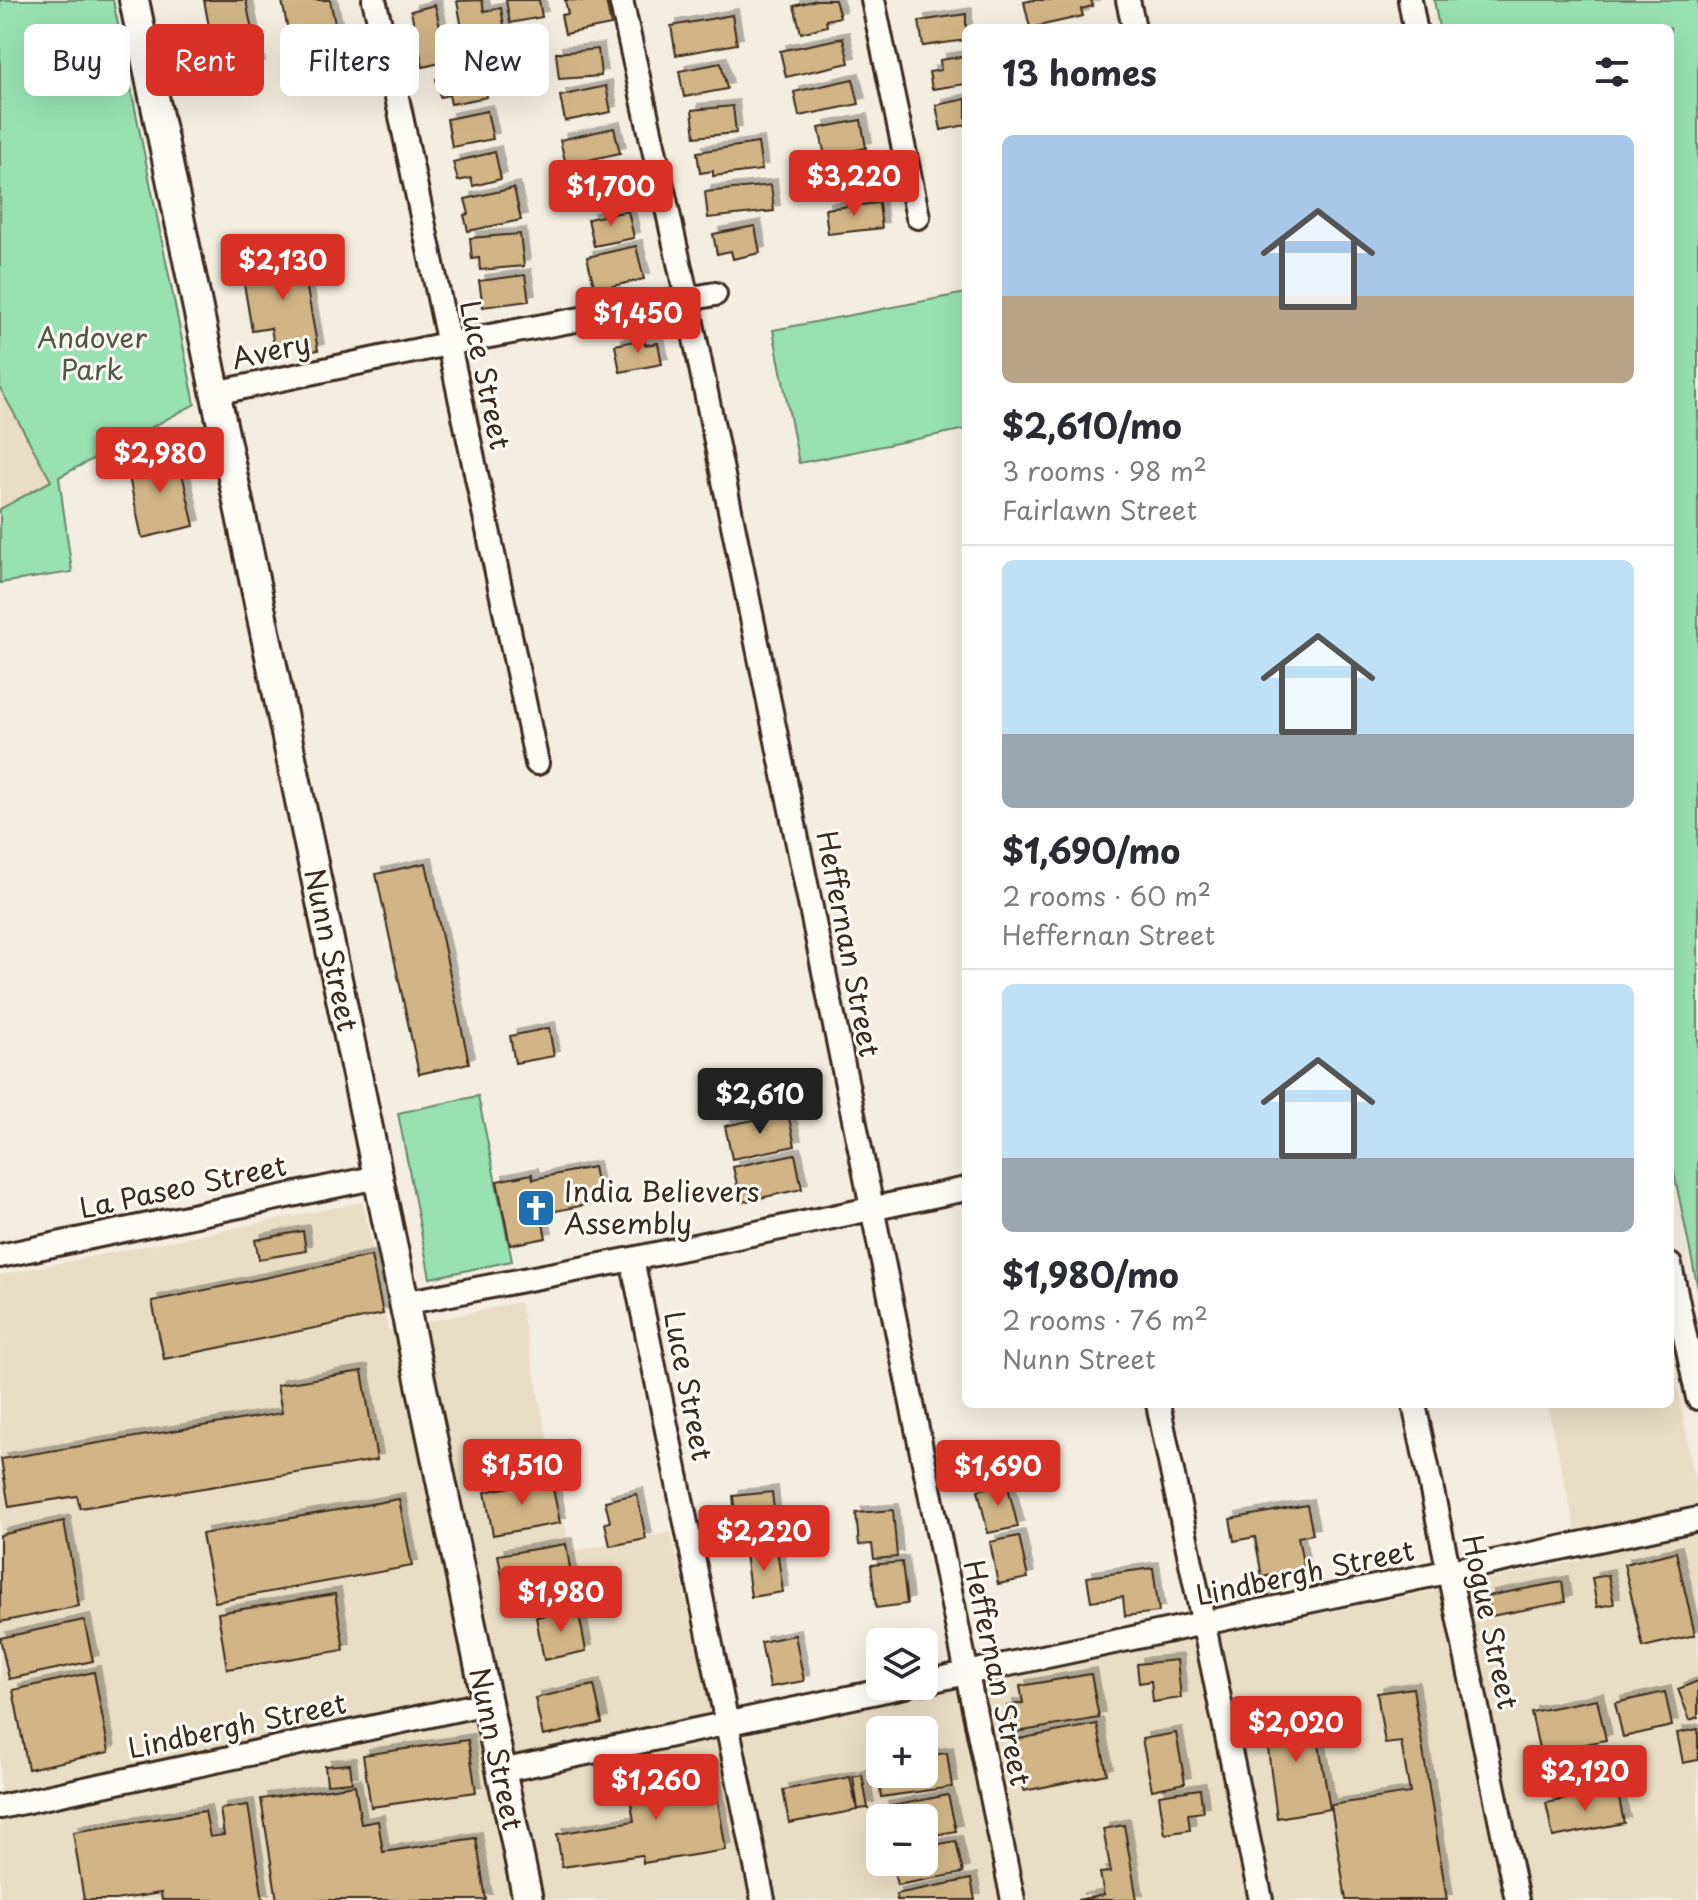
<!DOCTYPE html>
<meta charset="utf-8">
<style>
:root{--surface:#fff;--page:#f7f7f7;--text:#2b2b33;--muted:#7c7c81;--line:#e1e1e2;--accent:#d93025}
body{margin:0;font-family:"Playpen Sans",sans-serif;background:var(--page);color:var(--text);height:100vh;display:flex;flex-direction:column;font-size:30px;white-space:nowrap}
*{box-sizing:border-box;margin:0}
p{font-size:26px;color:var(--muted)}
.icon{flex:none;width:44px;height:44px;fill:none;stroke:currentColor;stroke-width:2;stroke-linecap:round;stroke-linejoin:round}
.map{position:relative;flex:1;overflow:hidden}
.drawer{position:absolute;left:962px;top:24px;width:712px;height:1384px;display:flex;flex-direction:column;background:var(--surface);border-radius:12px;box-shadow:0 8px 32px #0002}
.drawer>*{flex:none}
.hud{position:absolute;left:24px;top:24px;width:760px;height:72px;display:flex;gap:16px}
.controls{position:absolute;left:866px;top:1628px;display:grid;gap:16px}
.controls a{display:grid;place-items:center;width:72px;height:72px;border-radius:12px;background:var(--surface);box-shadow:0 8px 32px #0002;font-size:40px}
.price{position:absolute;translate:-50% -68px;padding:0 18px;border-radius:8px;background:var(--accent);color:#fff;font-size:26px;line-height:52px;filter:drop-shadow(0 2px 4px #0008)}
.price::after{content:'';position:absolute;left:50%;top:48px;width:24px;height:18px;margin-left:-12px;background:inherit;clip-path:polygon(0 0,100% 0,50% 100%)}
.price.active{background:#222;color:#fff}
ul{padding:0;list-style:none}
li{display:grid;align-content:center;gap:16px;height:424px;padding:0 40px}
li+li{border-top:2px solid var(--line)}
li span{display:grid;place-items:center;height:248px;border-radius:12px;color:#555}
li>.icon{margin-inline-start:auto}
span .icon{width:144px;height:144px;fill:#fffc;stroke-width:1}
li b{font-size:34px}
h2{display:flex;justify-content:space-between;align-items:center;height:96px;padding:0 40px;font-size:34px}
.chip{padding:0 28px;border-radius:12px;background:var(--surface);box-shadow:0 8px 32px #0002;font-size:28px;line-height:72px}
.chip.active{background:var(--accent);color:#fff}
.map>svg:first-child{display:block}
.built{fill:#eaddc5;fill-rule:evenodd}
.green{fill:#98e2b1;stroke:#6a8668;stroke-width:2}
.building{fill:#d1b586;stroke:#3b2a1e;stroke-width:2;filter:url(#shadow)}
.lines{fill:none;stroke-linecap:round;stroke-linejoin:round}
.minor-casing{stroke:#3b2a1e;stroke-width:28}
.tertiary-casing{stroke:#3b2a1e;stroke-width:34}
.minor{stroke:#fdfcf7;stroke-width:22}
.tertiary{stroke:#fdfcf7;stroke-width:28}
.labels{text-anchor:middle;stroke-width:6;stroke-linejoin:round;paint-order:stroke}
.park-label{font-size:28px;fill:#525843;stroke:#fdfcf7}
.street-label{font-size:28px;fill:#3b2a1e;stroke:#fdfcf7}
.poi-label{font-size:28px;fill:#3b2a1e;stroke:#fdfcf7;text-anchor:start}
</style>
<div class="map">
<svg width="1698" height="1900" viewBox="0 0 1698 1900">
<defs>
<filter id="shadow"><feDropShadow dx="6" dy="-6" stdDeviation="0" flood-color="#0004"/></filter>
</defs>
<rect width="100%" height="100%" fill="#f4eee0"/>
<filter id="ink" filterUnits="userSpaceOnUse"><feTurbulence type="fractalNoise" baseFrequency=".0125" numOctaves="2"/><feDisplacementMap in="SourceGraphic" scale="16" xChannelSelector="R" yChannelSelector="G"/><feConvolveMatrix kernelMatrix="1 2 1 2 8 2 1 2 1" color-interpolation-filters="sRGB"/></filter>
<g filter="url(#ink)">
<path class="built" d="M0,388L51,481L0,509Z
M363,1202L388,1330L520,1302L570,1552L671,1532L717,1737L1582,1560L1547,1404H1670V1346L1698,1496V1900H0V1275ZM880,1730H924V1774H880ZM880,1818H924V1862H880Z"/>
<path class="green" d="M0,0H113L195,404L59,477L72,572L0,583V509L51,481L0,388Z
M1434,0H1698V1289L1670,1153V28H1439Z
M966,293V429L799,463L773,330Z
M478,1096L512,1261L430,1278L398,1113Z"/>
<path class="building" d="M204,0H246L259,67L218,75Z
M289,0H330L337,33L315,38L313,29L289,35L282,1Z
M482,0L484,11L501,8L505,31L479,36L478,31L463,34L457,1Z
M506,0H539L542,17L510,23Z
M565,0L606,1L611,25L565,34L561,15L568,14Z
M816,0H835L840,17L826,20L827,26L801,33L794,6Z
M1034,0H1091L1093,6L1081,9L1083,16L1030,28L1024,2Z
M435,5L442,36L457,33L462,58L423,67L411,11Z
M966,14V40L923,46L919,21Z
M732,15L737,44L676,55L671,26Z
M843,38L849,63L786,77L780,51Z
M340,41L342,60L335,61L337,84L303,87L299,45Z
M598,49L601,76L559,79L556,53Z
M966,56V84L932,89L929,72L941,70L940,60Z
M721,63L727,89L684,97L679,71Z
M482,70L487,97L451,104L449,95L440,97L436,79Z
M853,79L859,104L799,116L794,92Z
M606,86L611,112L565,121L560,96Z
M966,99V125L941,130L936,105Z
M733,106L736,133L695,137L692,110Z
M487,111L493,139L452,147L447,119Z
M861,120L866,148L825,156L819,128Z
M614,128L620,153L566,165L560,140Z
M758,143L762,170L713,176V171L700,173L697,152Z
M495,152L501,179L473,186L471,178L458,181L453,162Z
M870,161L875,186L830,196L824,171Z
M622,170L626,190L613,192L614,200L586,205L581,178Z
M771,185L774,211L708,218L705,192Z
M514,188L521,220L468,231L464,215L469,214L465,199Z
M879,203L882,228L828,234L825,209Z
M628,211L634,238L594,246L588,219Z
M755,226L760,253L733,259L731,251L717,254L713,234Z
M520,234L524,266L480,270L479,258L472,259L470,238Z
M636,246L644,279L595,290L587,257Z
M306,253L308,265L303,266L318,350L303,353L301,341L274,346L271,328L252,331L244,284L261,281L258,262Z
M525,275L529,301L483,307L479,281Z
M644,339L645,345L658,343L662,364L620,372L615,345Z
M177,451L194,526L142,538L126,463Z
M426,863L469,1063L419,1074L376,874Z
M549,1028L554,1056L515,1063L510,1036Z
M788,1113L795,1146L732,1159L725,1126Z
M795,1154L802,1189L741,1202L733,1167Z
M593,1167L600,1202L541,1214L546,1238L510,1245L497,1181L532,1174L533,1179Z
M303,1231L306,1251L259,1259L255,1240Z
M371,1256L383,1314L164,1359L152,1301Z
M362,1371L377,1460L80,1508L77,1496L9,1507L1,1459L282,1413L277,1385Z
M551,1479L560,1523L493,1535L485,1492Z
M1007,1483L1018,1527L988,1533L978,1490Z
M772,1492L776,1528L737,1532L733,1496Z
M637,1494L646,1539L610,1546L605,1523L610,1522L605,1501Z
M399,1499L412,1566L215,1602L202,1534Z
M1307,1505L1313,1534L1298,1537L1304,1569L1262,1577L1255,1537L1234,1541L1230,1519Z
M893,1510L897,1557L874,1559L872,1544L859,1545L856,1513Z
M64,1521L79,1606L0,1622V1535Z
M1019,1536L1028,1578L998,1584L990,1542Z
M566,1544L573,1586L506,1598L498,1555Z
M777,1549L783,1592L751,1597L745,1554Z
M1676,1552L1695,1635L1643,1647L1624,1564Z
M902,1562L907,1604L876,1608L871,1565Z
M1153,1568L1159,1612L1125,1616L1123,1597L1091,1601L1087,1577Z
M1608,1575L1614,1604L1597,1607L1592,1578Z
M1562,1582L1565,1602L1491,1616L1487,1596Z
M335,1594L344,1650L227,1669L218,1613Z
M578,1609L586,1651L544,1660L536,1617Z
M84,1620L93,1661L9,1679L0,1638Z
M795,1635L804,1681L770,1687L761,1642Z
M1177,1660L1181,1698L1153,1702L1151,1681L1139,1683L1137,1664Z
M94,1672L109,1752L28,1769L13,1690Z
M1091,1674L1099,1718L1011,1733L1007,1706L1023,1703L1020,1686Z
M1698,1681V1717L1690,1720L1678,1689Z
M594,1685L602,1723L543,1736L535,1698Z
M1413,1688L1447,1900H1346L1331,1805L1410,1793L1401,1742L1385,1744L1377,1693Z
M1665,1692L1672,1726L1623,1737L1615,1703Z
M1597,1699L1606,1740L1540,1753L1531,1712Z
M1313,1710L1330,1809L1277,1818L1264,1718Z
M1097,1724L1107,1774L1024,1791L1013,1740Z
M1698,1729V1760L1683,1763L1677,1733Z
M1176,1733L1185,1783L1152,1790L1142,1739Z
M468,1740L476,1792L371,1807L363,1755Z
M947,1753L952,1787L881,1797L877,1763L880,1762V1774H924V1756Z
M350,1764L352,1782L327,1784L325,1766Z
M712,1766L726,1850L643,1863L642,1855L562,1867L557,1834L634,1821L627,1779Z
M862,1775L868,1808L858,1809L853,1777Z
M850,1777L857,1810L789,1823L783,1790Z
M355,1785L361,1824L378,1821L383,1852L476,1838L486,1900H277L261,1799Z
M1200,1789L1203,1812L1188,1814L1190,1830L1165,1834L1159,1795Z
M1617,1789L1624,1823L1553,1837L1546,1803Z
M948,1795L956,1831L924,1837V1818H884L882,1808Z
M248,1805L263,1900H162L161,1893L115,1900H84L73,1832L205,1811L210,1837L224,1835L220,1809Z
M1124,1825L1137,1900H1077L1104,1895L1100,1873L1111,1872L1103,1829Z
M956,1841L963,1873L897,1885L892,1862H924V1847Z
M971,1879L975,1900H897L896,1894Z"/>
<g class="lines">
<g class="minor-casing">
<path id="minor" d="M374,0L391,69L537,763
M621,0L687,299L1013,1900
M873,0L918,217
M1128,0L1134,28
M1410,0L1415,28
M215,393L447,344L715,294
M0,1256L378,1177
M632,1259L763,1900
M1670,1265L1698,1398
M404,1303L632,1259L966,1189
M1158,1404L1261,1900
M1414,1404L1517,1900
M924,1682L1698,1519
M501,1771L905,1686
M0,1807L487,1703"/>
</g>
<g class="tertiary-casing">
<path id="tertiary" d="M134,0L528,1900"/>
</g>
<use href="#minor" class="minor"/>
<use href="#tertiary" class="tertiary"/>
</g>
</g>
<defs>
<g id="church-square" transform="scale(2)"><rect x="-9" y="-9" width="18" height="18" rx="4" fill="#1f6fb2" stroke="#fdfcf7"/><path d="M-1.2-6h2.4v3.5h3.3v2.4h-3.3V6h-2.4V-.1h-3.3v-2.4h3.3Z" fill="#fff"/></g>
</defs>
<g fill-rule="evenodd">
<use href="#church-square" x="536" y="1208"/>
</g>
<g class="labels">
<g class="park-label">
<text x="92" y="348">Andover<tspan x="92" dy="32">Park</tspan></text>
</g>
<g class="street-label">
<text transform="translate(271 351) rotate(-12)" y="10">Avery</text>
<text transform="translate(485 375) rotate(78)" y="10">Luce Street</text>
<text transform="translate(848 944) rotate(79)" y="10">Heffernan Street</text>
<text transform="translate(331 950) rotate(78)" y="10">Nunn Street</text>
<text transform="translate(183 1187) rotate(-12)" y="10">La Paseo Street</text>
<text transform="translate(688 1386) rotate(79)" y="10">Luce Street</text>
<text transform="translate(1305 1573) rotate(-12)" y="10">Lindbergh Street</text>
<text transform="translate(1490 1622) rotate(78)" y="10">Hogue Street</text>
<text transform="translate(997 1673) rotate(78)" y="10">Heffernan Street</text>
<text transform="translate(237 1726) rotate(-12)" y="10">Lindbergh Street</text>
<text transform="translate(496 1749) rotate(78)" y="10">Nunn Street</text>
</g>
<g class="poi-label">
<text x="564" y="1202">India Believers<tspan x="564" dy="32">Assembly</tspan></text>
</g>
</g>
</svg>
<div class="controls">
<a><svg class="icon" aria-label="layers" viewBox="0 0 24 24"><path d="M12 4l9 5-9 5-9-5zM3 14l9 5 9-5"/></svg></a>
<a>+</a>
<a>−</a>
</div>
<b class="price" style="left:854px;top:218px">$3,220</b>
<b class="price" style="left:611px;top:228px">$1,700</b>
<b class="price" style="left:283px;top:302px">$2,130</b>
<b class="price" style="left:638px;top:355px">$1,450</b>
<b class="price" style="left:160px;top:495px">$2,980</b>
<b class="price active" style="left:760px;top:1136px">$2,610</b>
<b class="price" style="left:522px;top:1507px">$1,510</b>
<b class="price" style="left:998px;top:1508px">$1,690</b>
<b class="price" style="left:764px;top:1573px">$2,220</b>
<b class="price" style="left:561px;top:1634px">$1,980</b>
<b class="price" style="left:1296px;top:1764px">$2,020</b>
<b class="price" style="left:1585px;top:1813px">$2,120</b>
<b class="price" style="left:656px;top:1822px">$1,260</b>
<div class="hud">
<a class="chip">Buy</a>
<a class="chip active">Rent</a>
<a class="chip">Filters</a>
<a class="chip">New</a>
</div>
<section class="drawer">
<h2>13 homes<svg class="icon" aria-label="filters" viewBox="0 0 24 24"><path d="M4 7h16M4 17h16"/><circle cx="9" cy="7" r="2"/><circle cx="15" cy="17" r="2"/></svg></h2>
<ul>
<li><span style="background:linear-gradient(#a9c7e8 65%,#b9a48a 0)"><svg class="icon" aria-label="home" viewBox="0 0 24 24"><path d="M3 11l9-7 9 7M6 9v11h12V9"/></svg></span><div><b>$2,610/mo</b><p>3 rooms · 98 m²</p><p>Fairlawn Street</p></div></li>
<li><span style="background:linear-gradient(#bfe0f5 70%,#9aa5b1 0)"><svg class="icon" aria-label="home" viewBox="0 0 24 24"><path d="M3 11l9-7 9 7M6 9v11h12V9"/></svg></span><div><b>$1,690/mo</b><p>2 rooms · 60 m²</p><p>Heffernan Street</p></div></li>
<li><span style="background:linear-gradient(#bfe0f5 70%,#9aa5b1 0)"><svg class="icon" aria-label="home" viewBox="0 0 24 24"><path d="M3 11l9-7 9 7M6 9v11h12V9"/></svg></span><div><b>$1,980/mo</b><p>2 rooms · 76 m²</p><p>Nunn Street</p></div></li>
</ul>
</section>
</div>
